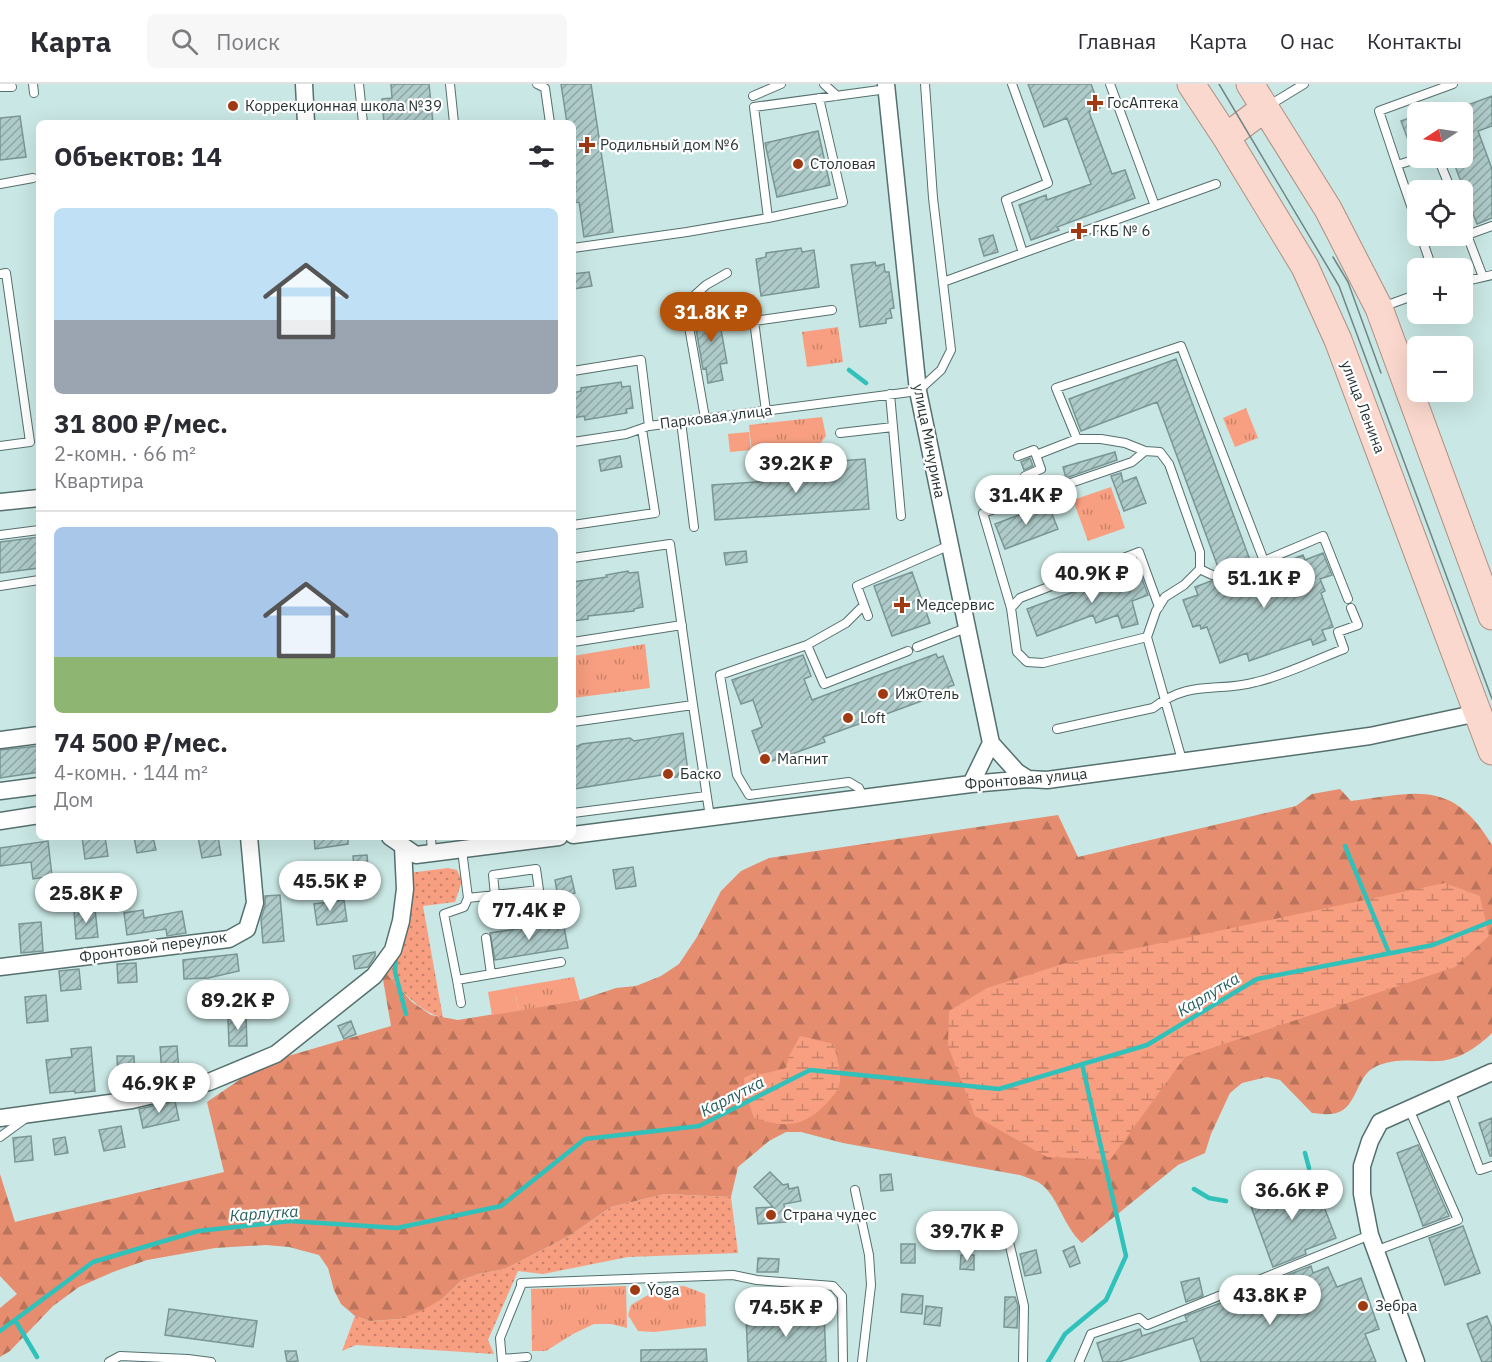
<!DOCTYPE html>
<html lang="ru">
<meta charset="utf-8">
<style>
:root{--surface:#fff;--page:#f7f7f7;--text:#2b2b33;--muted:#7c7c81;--line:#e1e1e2;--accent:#b45309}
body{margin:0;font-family:"IBM Plex Sans",sans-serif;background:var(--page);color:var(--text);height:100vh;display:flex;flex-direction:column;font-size:22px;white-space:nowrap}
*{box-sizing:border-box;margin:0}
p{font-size:20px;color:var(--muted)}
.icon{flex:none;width:33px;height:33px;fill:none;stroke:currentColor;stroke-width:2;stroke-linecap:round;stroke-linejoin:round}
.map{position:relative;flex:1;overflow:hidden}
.details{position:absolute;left:36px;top:36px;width:540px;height:720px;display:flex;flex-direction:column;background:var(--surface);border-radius:9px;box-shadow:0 6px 24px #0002}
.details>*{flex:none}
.needle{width:39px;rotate:258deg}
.buttons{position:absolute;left:1407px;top:18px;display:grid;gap:12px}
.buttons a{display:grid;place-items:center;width:66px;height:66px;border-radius:9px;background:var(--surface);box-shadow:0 6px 24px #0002;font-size:30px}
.price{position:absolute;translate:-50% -51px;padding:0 14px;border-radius:21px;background:#fff;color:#222;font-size:20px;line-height:39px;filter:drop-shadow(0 2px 3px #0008)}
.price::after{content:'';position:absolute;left:50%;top:36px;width:18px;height:14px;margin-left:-9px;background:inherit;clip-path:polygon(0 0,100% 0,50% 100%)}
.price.selected{background:var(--accent);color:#fff}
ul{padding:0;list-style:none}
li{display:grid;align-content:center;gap:12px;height:318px;padding:0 18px}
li+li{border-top:2px solid var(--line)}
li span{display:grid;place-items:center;height:186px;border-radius:9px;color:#555}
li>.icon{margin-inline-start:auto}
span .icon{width:108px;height:108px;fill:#fffc;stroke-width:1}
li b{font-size:26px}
h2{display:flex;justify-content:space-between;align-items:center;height:72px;padding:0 18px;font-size:26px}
header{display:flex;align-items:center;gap:36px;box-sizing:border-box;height:84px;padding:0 30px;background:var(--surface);border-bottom:2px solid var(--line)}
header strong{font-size:28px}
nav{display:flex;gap:33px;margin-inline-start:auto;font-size:21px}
.search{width:420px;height:54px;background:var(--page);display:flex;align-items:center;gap:15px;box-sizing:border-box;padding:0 21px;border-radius:9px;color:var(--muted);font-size:22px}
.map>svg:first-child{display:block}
.grass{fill:url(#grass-dots)}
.forest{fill:url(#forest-firs)}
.wetland{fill:url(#wetland-marsh)}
.park{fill:url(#park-tufts)}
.pitch{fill:#f89f81}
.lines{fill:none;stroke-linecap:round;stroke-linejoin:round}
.stream{stroke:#2fc1ba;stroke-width:4.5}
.building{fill:url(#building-hatch);stroke:#7a9694;stroke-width:1.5}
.lane-casing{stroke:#55706e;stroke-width:10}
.street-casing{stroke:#55706e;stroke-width:19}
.primary-casing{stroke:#af8e81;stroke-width:29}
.lane{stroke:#fff;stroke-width:8}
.street{stroke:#fff;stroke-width:16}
.primary{stroke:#fad8cd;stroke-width:27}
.tram{stroke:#718684;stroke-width:1.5}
.poi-dot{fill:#a03a12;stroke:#fff;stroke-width:2}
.labels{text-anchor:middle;stroke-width:4.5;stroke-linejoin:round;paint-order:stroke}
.poi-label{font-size:15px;fill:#283433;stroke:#fff;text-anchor:start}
.street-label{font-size:15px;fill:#283433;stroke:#fff}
.water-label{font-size:16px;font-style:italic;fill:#265e5b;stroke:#fff}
</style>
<header>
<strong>Карта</strong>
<div class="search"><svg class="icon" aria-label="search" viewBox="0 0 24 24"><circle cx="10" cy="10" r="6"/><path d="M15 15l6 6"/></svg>Поиск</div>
<nav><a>Главная</a><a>Карта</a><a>О нас</a><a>Контакты</a></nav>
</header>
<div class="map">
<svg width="1492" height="1278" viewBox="0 0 1492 1278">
<defs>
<pattern id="grass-dots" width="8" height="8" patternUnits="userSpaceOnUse" patternTransform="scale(1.5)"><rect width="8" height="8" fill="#f89f81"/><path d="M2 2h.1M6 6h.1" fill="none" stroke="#c9826a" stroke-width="1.8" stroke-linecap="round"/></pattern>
<pattern id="forest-firs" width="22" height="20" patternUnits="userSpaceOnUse" patternTransform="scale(1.5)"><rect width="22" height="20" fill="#e68d6f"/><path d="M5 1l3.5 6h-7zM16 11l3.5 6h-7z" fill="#ba745c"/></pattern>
<pattern id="wetland-marsh" width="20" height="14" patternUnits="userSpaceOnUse" patternTransform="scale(1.5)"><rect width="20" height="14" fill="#f89f81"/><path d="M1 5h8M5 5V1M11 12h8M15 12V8" fill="none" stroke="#c9826a"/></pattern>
<pattern id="park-tufts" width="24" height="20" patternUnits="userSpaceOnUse" patternTransform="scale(1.5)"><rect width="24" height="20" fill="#f89f81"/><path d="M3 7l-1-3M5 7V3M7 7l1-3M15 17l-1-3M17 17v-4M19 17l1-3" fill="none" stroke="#c9826a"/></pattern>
<pattern id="building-hatch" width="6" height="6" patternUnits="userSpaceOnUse" patternTransform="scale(1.5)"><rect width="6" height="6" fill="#aecbc9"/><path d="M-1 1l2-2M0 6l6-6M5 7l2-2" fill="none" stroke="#8ea6a4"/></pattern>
</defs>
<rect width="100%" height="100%" fill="#c9e7e4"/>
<path class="grass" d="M448,784L457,786L462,797L455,818L423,822L443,934C416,926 400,904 381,884L409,789Z
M665,1110L731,1113L738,1169L628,1173L543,1190L518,1187L488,1256L494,1270L356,1261L342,1267L355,1232L370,1237L400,1235L442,1215L462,1196L478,1190L505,1185L569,1152L611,1123Z"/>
<path class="forest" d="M1340,705L1351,717C1416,709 1452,694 1492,761V949C1479,962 1459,976 1439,977C1417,978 1396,973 1375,983C1354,993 1358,1029 1330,1030C1324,1031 1318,1029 1312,1029L1280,996L1267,993L1242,999L1230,1009L1211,1050L1205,1069L1178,1081L1082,1159C1062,1141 1058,1110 1038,1098C1032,1095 1025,1093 1020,1091L843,1059L801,1048H786L769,1057L738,1083L731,1113L665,1110L611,1123L569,1152L505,1185L478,1190L462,1196L442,1215L419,1228L400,1235L370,1237L355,1232L341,1220L334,1206L328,1184L319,1171L289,1163L266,1161L215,1164L147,1176L113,1188L79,1203L53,1222L10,1267L0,1273V1224L17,1210L0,1192V1090L15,1138L224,1088L207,1018L264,979L391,942L381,884L412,918L431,931L458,936L580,916L616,904L636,902L661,892L679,880L697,853L721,807L741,787L769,774L1058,731L1078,773L1296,722L1312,710Z"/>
<path class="wetland" d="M1445,799L1480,812L1489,852L1455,883L1185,973L1110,1076L1047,1073L975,1032L948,962L949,927L987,904L1066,879Z
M800,952L834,960C836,971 841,985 840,997C839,1007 832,1013 826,1020C803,1044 784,1044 754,1034L745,1008L744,994L754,989L763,990L786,984L789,972Z"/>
<path class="park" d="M838,243L843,278L807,283L802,248Z
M1246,324L1258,354L1235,363L1223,334Z
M822,333L826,352L820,360L811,363L752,369L749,341Z
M1111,403L1125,444L1088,457L1073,416Z
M645,560L650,604L573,614V572Z
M574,893L580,916L518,927L515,903Z
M626,1202L627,1244L611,1240H594L573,1250L546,1267H532L531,1205Z
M684,1202L705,1210L706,1242L654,1248L638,1247L628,1231L631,1221L660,1204Z"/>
<path class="pitch" d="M749,348L751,366L730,368L728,350Z
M515,903L518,927L492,931L488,908Z"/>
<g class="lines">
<path class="stream" d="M849,286L866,299
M1345,762L1389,869
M396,871L395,888L406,930
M1305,1069L1309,1084
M1194,1105L1209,1114L1226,1117
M15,1236L37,1273
M0,1247L93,1178L198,1147L290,1137L397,1144L501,1122L585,1055L699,1042L810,986L999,1005L1147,961L1257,895L1433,861L1492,837
M1048,1278L1065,1250L1106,1216L1126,1172L1082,980"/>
</g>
<path class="building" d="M391,0H429L433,39H384L382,15L392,14Z
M561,0H591L613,148L584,153L579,118L573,119V104H576L573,84V39H567Z
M1028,0H1091L1100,24L1089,28L1112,90L1125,86L1135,114L1057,143L1059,146L1031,156L1019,121L1046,111L1047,116L1091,100L1067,34L1044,43Z
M1492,12V42L1478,47L1492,85V134L1477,140L1452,74H1462V23Z
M1418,31V68L1413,69L1401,37Z
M20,32L26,73L0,76V34Z
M818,47L830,101L777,113L765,59Z
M993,151L998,168L984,172L979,155Z
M801,164L802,168L814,166L819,203L761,212L756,175L766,173V169Z
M875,178L876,182L884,180L885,188H889L894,224L890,225L892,234L886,235V239L860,243L851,181Z
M589,188L592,202L573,205V190Z
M717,223L727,279L720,280L723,296L708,299L706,284L703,285L693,228Z
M1176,275L1250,476L1233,484L1219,486L1157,318L1081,347L1069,315Z
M621,298L622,303L630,302L633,324L626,325L627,329L585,336L584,332L573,334V309L581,307V304Z
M1115,368L1117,376L1066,394L1063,383Z
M620,372L622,383L601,387L599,376Z
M1030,374L1033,382L1024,386L1021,378Z
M865,375L869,425L715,436L712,401L827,393L826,378Z
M1121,389L1123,398L1136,393L1146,419L1124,427L1111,392Z
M1048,420L1058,445L1005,465L995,440Z
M39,453V484L0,489V458Z
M746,467L747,478L726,481L724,469Z
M1323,469L1332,491L1320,495L1325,507L1321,509L1333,543L1322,546L1326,556L1313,561L1311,555L1249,577L1247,569L1220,579L1207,543L1201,545L1200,541L1193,543L1183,516L1198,511L1195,503L1211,497L1228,498L1237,493L1254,488L1255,490L1303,471L1305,476Z
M1138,484L1148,511L1132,517L1138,540L1122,544L1118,531L1096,539L1093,531L1037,552L1027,525Z
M628,487L629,489L638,488L643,523L634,525V527L588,532V535L573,537V498L607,493L606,491Z
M912,488L930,539L892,552L874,502Z
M936,570L938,574L943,572L954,601L948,603L949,607L823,653L825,658L764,680L752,647L762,643L753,616L741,620L732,596L803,571L811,592L804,595L812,616Z
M683,649L688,688L679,689L677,693L665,694L662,691L573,705V664L582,660L630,654L634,657Z
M39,662V688L0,694V666Z
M82,753H105L108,772L85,775Z
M134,753H153L156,766L137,769Z
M198,753H218L221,771L202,774Z
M314,753H348V760L315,765Z
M48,757L52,792L33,795L31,778L0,782V764Z
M367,771L369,793L355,794L353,772Z
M633,783L636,802L616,805L613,786Z
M571,792L575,809L558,813L555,796Z
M280,811L284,857L263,859L261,835L265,822V812Z
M344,816L347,837L317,841L314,820Z
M95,825L98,853L76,855L74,827Z
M143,826L144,834L182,827L186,849L167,852L166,845L127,851L124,829Z
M41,838L43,867L21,869L19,840Z
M563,838L568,864L495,876L490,849Z
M375,868V872L368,883L355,885L353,872Z
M237,870L239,887L208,894L184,895L183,876Z
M136,879L137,898L118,899L117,880Z
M79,885L81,905L61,907L59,887Z
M46,911L48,937L27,939L25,913Z
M246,932L247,962H229L228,933Z
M351,937L356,950L344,955L338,942Z
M177,962L179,988L162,989L160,963Z
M91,963L95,1007L75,1009V1007L50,1009L46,976L72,973L71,965Z
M117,972H134L135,997L118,998Z
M175,1017L179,1036L143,1044L139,1025Z
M1492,1034V1072H1490L1479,1039Z
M121,1042L125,1063L104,1067L99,1046Z
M31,1052L33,1076L15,1078L13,1054Z
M65,1053L68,1069L55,1071L53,1055Z
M1418,1061L1449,1132L1423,1142L1397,1069Z
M770,1088L783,1101L788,1100L789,1105L798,1103L801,1117L784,1120L786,1138L758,1140L756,1124L773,1123L754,1103Z
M891,1090L893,1106L881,1107L880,1091Z
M1313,1094L1336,1154L1305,1166L1306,1170L1273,1183L1249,1117Z
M1463,1142L1480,1189L1445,1201L1429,1154Z
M901,1160H915V1179H901Z
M1074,1162L1080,1179L1070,1183L1063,1167Z
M1036,1166L1041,1189L1025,1192L1020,1170Z
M961,1171H974V1186L960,1185Z
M758,1174L779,1175L778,1188H757Z
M1311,1182L1313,1189L1328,1183L1337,1203L1361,1194L1379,1245L1365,1250L1376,1278H1201L1193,1254L1119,1278H1103L1097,1259L1140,1245L1142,1252L1187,1237L1185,1232L1278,1198L1277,1195Z
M1199,1194L1203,1212L1186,1218L1181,1198Z
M902,1210L923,1212L922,1230L901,1228Z
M1005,1213H1015L1018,1222L1017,1244L1004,1243Z
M926,1222L942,1224L940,1242L924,1240Z
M169,1225L257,1237L253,1263L165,1251Z
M824,1228L826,1278H748L746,1231Z
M1487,1232L1492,1244V1278H1482L1467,1240Z
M706,1265L707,1278H641V1266Z
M285,1267H296L298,1277L287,1278Z"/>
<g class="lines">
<g class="lane-casing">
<path id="lane" d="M33,0L34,9
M359,0L363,39
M450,0L454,39
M537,0L545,4L550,39
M824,0L837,12
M1012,0L1048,99L1006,116L1023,169L1216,100
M1110,0L1155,122
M0,3H12
M753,12L781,0
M1268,22L1304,0
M1420,74L1397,81L1379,27L1453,0
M1438,74L1451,106
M1397,81L1418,142
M0,100L33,94
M768,134L843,118L819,14
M1462,138L1467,151L1492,142
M1467,151L1483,193
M1421,152L1432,184
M573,164L687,148L768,134L754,23L887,5
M0,190L6,189L30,358L0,362
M943,198L1023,169
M1462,198L1492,191
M1382,223L1418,210
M573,287L641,276L649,342L918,307L941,286L951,266L933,114L925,0
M890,310L901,432
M766,327L754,237L832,226
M705,334L685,220L706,201L727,189
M681,337L694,443
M840,349L893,343
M1077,355L1056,304L1181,262L1264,477L1323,452L1348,515
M573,358L626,350L646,343
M1018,372L1034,366L1036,371
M1025,392L1041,385L1036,371L1077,355H1101L1125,359L1145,367L1160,368L1169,380L1200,468V485L1184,501L1165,513L1156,527L1147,553L1182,676
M573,441L655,429L642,345
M0,451L39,446
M573,474L670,460L693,621
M1200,485C1211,491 1218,495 1231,490
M1239,487L1264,477
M0,502L39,496
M1011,524L983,429L1132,378L1145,367
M868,532L857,502L950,461
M1147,553L1043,579L1027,578L1017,568L1011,524L1020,514L1139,468L1159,523
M573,558L682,541
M807,561L846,539L864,521
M917,563L966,544
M573,638L693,621L710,733
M1057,645L1153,624C1191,595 1216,609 1256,598C1286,591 1315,576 1344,565L1338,548L1358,541L1351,524
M863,714L859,704L849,698L749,711L737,691L720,591L807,561L824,600L908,567
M573,729L706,712
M431,753L432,769
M462,766L468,814L464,823L444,830L457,896L561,878
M468,814L539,806L536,785L493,791L495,811
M486,854L491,890
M457,896L461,919
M1450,1006L1480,1086L1492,1082
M0,1053L26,1034
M855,1106L869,1171L871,1201L862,1278
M976,1141L1000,1148L1009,1158L1024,1222L1023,1278
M1375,1167L1458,1136L1409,1025
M502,1275L527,1273
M109,1278L120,1272L188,1275L211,1278
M502,1278L500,1254L521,1202V1199L733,1191L757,1196L833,1202L842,1212L843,1278
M1079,1278L1091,1250L1139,1234L1147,1241L1370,1151"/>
</g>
<g class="street-casing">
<path id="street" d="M304,0L306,39
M886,0L918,307L991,659L1017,688L1028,695
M0,418L39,414
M0,656L39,651
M971,700L991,659
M0,707L39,702
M0,737L39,731
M573,751L971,700L1028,695L1047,696L1370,652L1478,629
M390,753L416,771L559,753
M0,883L229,855L247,845L255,819L249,753
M0,1034L132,1016L209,998L276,970L374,892L393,866L401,837L405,805L403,763
M1416,1278L1370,1151L1362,1110V1082L1370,1057L1380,1038L1492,988"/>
</g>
<g class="primary-casing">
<path id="primary" d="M1191,0L1226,53L1305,183L1338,256L1492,667
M1250,0L1328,125L1379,224L1492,532
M1226,53L1265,24"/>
</g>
<use href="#lane" class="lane"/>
<use href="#street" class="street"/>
<use href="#primary" class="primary"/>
<path class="tram" d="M1219,0L1339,202L1492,615
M1333,173L1348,198L1381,289"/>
</g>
<g class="poi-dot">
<path d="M1092 10h6v6h6v6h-6v6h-6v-6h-6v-6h6z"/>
<circle cx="233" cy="22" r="6"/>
<path d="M584 52h6v6h6v6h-6v6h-6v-6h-6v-6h6z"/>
<circle cx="798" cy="80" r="6"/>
<path d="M1076 138h6v6h6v6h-6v6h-6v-6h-6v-6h6z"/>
<path d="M899 512h6v6h6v6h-6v6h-6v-6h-6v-6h6z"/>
<circle cx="883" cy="610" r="6"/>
<circle cx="848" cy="634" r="6"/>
<circle cx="765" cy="675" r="6"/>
<circle cx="668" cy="690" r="6"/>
<circle cx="771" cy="1131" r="6"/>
<circle cx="635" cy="1206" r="6"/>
<circle cx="1363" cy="1222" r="6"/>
</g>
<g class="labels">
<g class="poi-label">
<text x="1107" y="24">ГосАптека</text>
<text x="245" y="27">Коррекционная школа №39</text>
<text x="600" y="66">Родильный дом №6</text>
<text x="810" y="85">Столовая</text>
<text x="1092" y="152">ГКБ № 6</text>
<text x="916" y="526">Медсервис</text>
<text x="895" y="615">ИжОтель</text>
<text x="860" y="639">Loft</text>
<text x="777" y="680">Магнит</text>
<text x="680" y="695">Баско</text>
<text x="783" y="1136">Страна чудес</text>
<text x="647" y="1211">Yoga</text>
<text x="1375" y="1227">Зебра</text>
</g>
<g class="street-label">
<text transform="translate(1363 323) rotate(69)" y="5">улица Ленина</text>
<text transform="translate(716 333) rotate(-7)" y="5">Парковая улица</text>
<text transform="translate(929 357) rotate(79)" y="5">улица Мичурина</text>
<text transform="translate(1026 695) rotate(-5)" y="5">Фронтовая улица</text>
<text transform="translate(153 863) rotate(-8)" y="5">Фронтовой переулок</text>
</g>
<g class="water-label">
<text transform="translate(1208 910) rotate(-31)" y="6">Карлутка</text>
<text transform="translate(732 1012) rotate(-27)" y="6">Карлутка</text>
<text transform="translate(264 1129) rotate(-4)" y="6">Карлутка</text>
</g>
</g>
</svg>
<div class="buttons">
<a><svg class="needle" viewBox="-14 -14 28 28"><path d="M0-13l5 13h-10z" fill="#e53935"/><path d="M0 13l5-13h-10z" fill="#7c7c81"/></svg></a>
<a><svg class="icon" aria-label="locate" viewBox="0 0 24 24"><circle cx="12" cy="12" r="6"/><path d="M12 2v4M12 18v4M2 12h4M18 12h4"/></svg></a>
<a>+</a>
<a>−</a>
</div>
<b class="price selected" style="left:711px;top:259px">31.8K ₽</b>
<b class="price" style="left:796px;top:410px">39.2K ₽</b>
<b class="price" style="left:1026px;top:442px">31.4K ₽</b>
<b class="price" style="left:1092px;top:520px">40.9K ₽</b>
<b class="price" style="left:1264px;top:525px">51.1K ₽</b>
<b class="price" style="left:330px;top:828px">45.5K ₽</b>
<b class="price" style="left:86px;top:840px">25.8K ₽</b>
<b class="price" style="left:529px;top:857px">77.4K ₽</b>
<b class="price" style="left:238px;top:947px">89.2K ₽</b>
<b class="price" style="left:159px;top:1030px">46.9K ₽</b>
<b class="price" style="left:1292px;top:1137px">36.6K ₽</b>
<b class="price" style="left:967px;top:1178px">39.7K ₽</b>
<b class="price" style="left:1270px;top:1242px">43.8K ₽</b>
<b class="price" style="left:786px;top:1254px">74.5K ₽</b>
<section class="details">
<h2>Объектов: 14<svg class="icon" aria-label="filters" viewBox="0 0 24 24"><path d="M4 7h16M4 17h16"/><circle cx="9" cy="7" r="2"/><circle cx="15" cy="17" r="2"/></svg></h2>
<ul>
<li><span style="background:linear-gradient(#bfe0f5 60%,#9aa5b1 0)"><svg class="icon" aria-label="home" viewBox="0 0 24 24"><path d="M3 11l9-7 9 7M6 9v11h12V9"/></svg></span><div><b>31 800 ₽/мес.</b><p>2-комн. · 66 m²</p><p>Квартира</p></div></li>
<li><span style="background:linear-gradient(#a9c7e8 70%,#8fb573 0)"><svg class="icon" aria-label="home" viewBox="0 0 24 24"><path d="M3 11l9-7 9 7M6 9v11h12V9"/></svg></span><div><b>74 500 ₽/мес.</b><p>4-комн. · 144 m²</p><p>Дом</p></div></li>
</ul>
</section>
</div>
